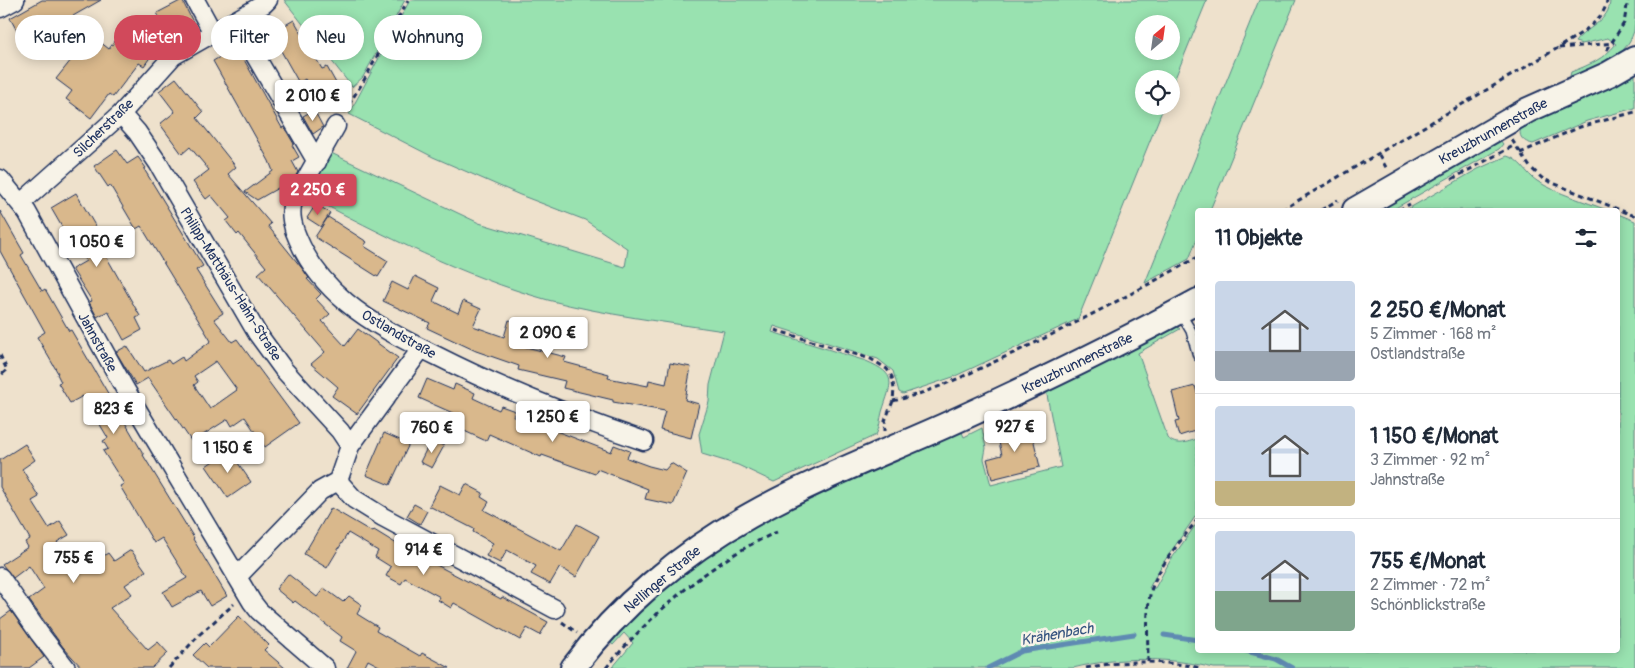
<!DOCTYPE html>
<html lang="de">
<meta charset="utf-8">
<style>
:root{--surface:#fff;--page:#f2f2f3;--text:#1f2937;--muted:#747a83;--line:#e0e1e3;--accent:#d1495b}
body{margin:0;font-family:Pangolin,sans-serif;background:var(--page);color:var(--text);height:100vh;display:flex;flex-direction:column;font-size:19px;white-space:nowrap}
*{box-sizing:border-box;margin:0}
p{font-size:16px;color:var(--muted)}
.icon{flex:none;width:28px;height:28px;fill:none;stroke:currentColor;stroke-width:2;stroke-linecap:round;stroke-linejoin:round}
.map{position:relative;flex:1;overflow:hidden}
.side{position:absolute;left:1195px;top:208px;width:425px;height:445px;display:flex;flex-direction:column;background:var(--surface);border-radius:5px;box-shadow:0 2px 12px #0003}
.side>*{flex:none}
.top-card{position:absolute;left:15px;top:15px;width:475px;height:45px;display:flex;gap:10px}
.needle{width:32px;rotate:29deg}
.fabs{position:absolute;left:1135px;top:15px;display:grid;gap:10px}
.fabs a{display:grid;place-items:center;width:45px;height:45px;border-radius:50%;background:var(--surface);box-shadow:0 2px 12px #0003;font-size:25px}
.price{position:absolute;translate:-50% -42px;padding:0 11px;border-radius:5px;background:#fff;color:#222;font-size:16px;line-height:32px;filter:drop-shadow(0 1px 2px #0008)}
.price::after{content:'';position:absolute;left:50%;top:30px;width:15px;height:11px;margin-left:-8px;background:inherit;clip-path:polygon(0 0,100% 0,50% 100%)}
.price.on{background:var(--accent);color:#fff}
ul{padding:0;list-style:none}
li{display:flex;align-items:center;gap:15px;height:125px;padding:0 20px}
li+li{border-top:1px solid var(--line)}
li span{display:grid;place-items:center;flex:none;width:140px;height:100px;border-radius:5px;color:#555}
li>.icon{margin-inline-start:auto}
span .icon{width:60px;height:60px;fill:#fffc;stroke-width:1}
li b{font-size:21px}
h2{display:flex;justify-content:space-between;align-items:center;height:60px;padding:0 20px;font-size:21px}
.pill{padding:0 18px;border-radius:22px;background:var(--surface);box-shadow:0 2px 12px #0003;font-size:18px;line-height:45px}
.pill.on{background:var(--accent);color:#fff}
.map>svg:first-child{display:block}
.green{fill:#99e2b0;stroke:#5a8887;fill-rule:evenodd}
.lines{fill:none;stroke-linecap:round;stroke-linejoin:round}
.stream{stroke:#5e8ab2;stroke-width:5}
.building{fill:#d9b88c;stroke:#1b2f5e;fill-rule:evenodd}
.lane-casing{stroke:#1b2f5e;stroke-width:12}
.street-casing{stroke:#1b2f5e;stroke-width:21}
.secondary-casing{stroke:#1b2f5e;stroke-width:28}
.path{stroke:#1b2f5e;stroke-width:3;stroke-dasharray:5 4;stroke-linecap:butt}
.lane{stroke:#f7f3e8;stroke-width:9}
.street{stroke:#f7f3e8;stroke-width:18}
.secondary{stroke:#f7f3e8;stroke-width:24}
.labels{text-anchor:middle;stroke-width:5;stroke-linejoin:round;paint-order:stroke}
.street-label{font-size:14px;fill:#1b2f5e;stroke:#f7f3e8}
.water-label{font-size:15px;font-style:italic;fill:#375581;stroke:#f7f3e8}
</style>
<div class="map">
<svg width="1635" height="668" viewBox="0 0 1635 668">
<rect width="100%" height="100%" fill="#eee1cc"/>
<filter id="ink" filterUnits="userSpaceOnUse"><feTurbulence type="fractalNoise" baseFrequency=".02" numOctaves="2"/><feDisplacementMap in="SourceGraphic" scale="10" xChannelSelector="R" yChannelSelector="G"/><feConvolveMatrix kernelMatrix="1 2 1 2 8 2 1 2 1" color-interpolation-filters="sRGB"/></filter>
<g filter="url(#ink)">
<path class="green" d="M284,0H405L363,77L352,87Z
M410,0H1207L1171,88V79H1144V106H1164L1078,319L953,377L903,394L899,392L893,371L878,359L774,326L772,332L866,361C899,375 891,383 882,412C880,419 880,428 876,435L774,482L738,465L702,454L699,434L709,402L710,385L724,331C665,322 605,315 548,300C462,276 383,235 304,194L329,152L479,223L625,267L628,249L585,220L520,195L433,157L349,114ZM1144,24H1171V51H1144Z
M1259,0H1296L1210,210H1198L1197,239L1189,259L1145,283Z
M1610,0H1635C1635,10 1635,22 1634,31C1625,60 1596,68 1570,76L1571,72C1589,65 1604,59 1616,44L1608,38L1582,44L1575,42C1586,27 1610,22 1610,0Z
M1635,72V108L1587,121L1533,144C1519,141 1517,132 1524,122Z
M1500,140L1503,144L1499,149L1392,210H1372Z
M1507,156C1520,159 1526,174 1537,181C1558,194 1584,201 1607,210H1406L1478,169Z
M1618,214L1635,221V668H1214C1167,657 1121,656 1073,668H612L633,643L624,633L613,645L607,640L660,589L753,524L960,428L964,437L982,428L986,448L984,459L991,485L1061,467L1046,390L1175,325L1180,329L1138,353L1168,438C1176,447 1187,442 1197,439V514L1163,563L1149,588H1155L1170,561L1197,523L1198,650H1618Z"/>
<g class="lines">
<path class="stream" d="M1164,635L1198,640
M1243,650L1276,659L1292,668
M988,668L1022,651L1134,634"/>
</g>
<path class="building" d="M42,0H101L24,44L10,18Z
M182,0L195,26L171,39L157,13Z
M294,20L322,69L327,67L341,92L319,105L305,79L299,83L271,33Z
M125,27L156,49L144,66L139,63L113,97L109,94L91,118L66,99L72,91L56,79L91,35L109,49Z
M237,47L282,128L284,127L294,144L292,145L299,157L292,161L298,172L294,179L257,200L245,192L273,171L269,161L213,61Z
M176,78L203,112L197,118L236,167L228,174L271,224L268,226L305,272L309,278L307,279L321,294L316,299L330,314L322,321L345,346L358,329L398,358L357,414L332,396L338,387L311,364L325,352L258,274L266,267L239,233L237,235L226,221L230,218L211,195L206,199L193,182L209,170L190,147L182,154L160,124L175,112L159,91Z
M314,110L323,127L313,134L303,116Z
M117,150L127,164L138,157L146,168L144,169L203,266L196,270L223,313L214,319L232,342L237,339L299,423L265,447L245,417L232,426L228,419L192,442L148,378L136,385L116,352L127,346L144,372L168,360L171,364L182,357L184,361L211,341L141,226L136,229L110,185L108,187L94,166ZM216,361L237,390L210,409L194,385L198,382L194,376Z
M76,193L107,246L110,254L106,256L140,316L136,318L142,330L124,340L108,311L97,317L89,302L92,301L72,269L86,261L68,233L66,234L51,208Z
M316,204L330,213L321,227L307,218Z
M0,211L24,253L21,255L42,291L45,289L69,331L71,330L144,455H143L194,538L193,539L227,596L210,606L201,591L172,607L163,592L187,578L162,538L154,543L120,486L124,484L103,451L108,449L103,441L108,438L83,396L70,403L58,383L61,382L57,374L58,373L37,337L45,332L0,251Z
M328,217L367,242L364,246L388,261L378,277L315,237Z
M415,276L439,288L433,301L458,313L463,301L481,309L473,326L504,337L509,320L524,325L518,345L566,357L564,362L609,374L608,378L648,386L649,380L666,384L670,363L691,367L685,400L699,404L691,438L660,430L665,411L613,402V400L563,388L565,381L518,370L519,366L476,351L427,328L430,323L383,301L392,282L408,290Z
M427,379L453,390L455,384L475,393L473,398L499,410L501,406L515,411L513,416L550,432L551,429L611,452L614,445L630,451L627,458L649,466L665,470L671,463L687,473L673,505L645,499L648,489L597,469L595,474L542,455L541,457L489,434L486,441L460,429L464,418L419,398Z
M1195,386L1198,396V430L1179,436L1175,422L1179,421L1172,392Z
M1030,425L1040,467L992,479L987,459L1002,455L997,434Z
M384,433L409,444L390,485L366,475Z
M431,440L444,446L432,468L420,462Z
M25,444L35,460L22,469L39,497L32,501L49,528L60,521L69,535L57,542L78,573L108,553L114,561L131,550L146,571L125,585L132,594L110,608L148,650L158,642L168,653L152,668H82L63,647L29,600L44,589L29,566L13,578L2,564L28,547L25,542L30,539L0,487V460Z
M229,450L251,482L228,498L206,466Z
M466,484L483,493L481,497L489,502L484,510L561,551L577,524L599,536L576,577L560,567L550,584L531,574L536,566L507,550L500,563L486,556L493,543L473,532L474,529L429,506L440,485L460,495Z
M414,504L427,511L420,524L407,516Z
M331,508L372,532L374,530L428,563L429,561L501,599L502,597L548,622L540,635L527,628L520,640L454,603L451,608L438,600L440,597L405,578L401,584L386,576L391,567L375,557L378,551L348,533L327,568L304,554Z
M288,574L317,597L324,588L343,602L349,596L362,605L357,614L378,627L376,631L420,656L422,653L450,668H383L368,660L364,668H347L356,651L340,641L342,637L295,601L293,603L276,589Z
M11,611L44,657L29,668H0V619Z
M239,616L269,645L264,650L285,668H207L193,655L205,643L209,647Z"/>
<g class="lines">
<g class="lane-casing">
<path id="lane" d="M1179,311L1191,331L1198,356"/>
</g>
<g class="street-casing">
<path id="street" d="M195,0L213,33
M0,8L15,0
M235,21L317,162
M121,114L137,132L158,163L257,333L284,370L340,431L350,446
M336,126L293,202C289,213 293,229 298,239C308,263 326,285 346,302C372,324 406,341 437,356C504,390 573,417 644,441
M0,179L27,212L125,389L252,602L259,611L325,668
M21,203L121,114L173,56L264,4L268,0
M338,481L354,499L383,517L555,609
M0,577L39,633L66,668
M237,577L320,491L338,481L350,446L421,349"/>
</g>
<g class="secondary-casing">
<path id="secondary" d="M1355,210L1528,110L1609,74L1635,59
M573,668C619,606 681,554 749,516C811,481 879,455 944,426C1030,387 1115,346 1198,301"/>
</g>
<path class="path" d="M1559,48L1614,43
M1607,50L1624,23L1628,0
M344,112L363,82L408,0
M1512,140L1530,167L1543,179L1635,216
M1520,153L1580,127L1635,112
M1379,155L1387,169
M1452,179L1515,145
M1282,210L1558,48C1574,37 1605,22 1607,0
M1321,210L1338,200
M1399,210L1410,204
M775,330L871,359L887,369L892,377L894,389L893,401L885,421V431
M0,355L7,370L0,376
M893,401C933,392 970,373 1007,356C1072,326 1135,292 1198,257
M562,622L577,633
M1148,662C1148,640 1146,616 1150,595C1155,570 1182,539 1198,519
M169,668L200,634L234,604
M606,668C651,614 712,560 777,532
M1086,668C1124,660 1162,660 1201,668"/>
<use href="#lane" class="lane"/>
<use href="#street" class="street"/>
<use href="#secondary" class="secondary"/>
</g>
</g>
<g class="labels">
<g class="street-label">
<text transform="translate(103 128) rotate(-44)" y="5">Silcherstraße</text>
<text transform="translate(1493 131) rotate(-29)" y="5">Kreuzbrunnenstraße</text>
<text transform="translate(231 284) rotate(58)" y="5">Philipp-Matthäus-Hahn-Straße</text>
<text transform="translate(399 334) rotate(30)" y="5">Ostlandstraße</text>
<text transform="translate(98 342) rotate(61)" y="5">Jahnstraße</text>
<text transform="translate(1077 363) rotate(-26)" y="5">Kreuzbrunnenstraße</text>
<text transform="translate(662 579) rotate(-40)" y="5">Nellinger Straße</text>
</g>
<g class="water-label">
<text transform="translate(1057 634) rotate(-10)" y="5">Krähenbach</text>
</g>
</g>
</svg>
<div class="fabs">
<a><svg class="needle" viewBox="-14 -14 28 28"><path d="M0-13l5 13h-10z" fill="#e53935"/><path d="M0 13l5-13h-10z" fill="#747a83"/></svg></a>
<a><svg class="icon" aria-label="locate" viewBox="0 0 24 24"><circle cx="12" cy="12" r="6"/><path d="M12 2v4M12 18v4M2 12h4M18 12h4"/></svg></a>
</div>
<b class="price" style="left:313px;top:122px">2 010 €</b>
<b class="price on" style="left:318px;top:216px">2 250 €</b>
<b class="price" style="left:97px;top:268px">1 050 €</b>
<b class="price" style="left:548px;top:359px">2 090 €</b>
<b class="price" style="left:114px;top:435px">823 €</b>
<b class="price" style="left:553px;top:443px">1 250 €</b>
<b class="price" style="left:1015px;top:453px">927 €</b>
<b class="price" style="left:432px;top:454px">760 €</b>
<b class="price" style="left:228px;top:474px">1 150 €</b>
<b class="price" style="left:424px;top:576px">914 €</b>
<b class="price" style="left:74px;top:584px">755 €</b>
<div class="top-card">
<a class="pill">Kaufen</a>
<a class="pill on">Mieten</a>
<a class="pill">Filter</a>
<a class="pill">Neu</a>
<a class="pill">Wohnung</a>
</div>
<section class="side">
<h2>11 Objekte<svg class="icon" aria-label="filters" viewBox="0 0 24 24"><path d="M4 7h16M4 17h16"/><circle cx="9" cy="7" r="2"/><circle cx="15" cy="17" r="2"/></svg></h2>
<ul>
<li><span style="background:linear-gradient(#c9d6e8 70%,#9aa5b1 0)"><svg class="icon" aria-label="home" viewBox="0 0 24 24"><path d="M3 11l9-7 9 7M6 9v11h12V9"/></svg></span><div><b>2 250 €/Monat</b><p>5 Zimmer · 168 m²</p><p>Ostlandstraße</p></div></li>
<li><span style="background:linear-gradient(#c9d6e8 75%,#c2b280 0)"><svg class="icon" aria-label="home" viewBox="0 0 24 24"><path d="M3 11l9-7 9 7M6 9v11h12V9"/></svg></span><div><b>1 150 €/Monat</b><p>3 Zimmer · 92 m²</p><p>Jahnstraße</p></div></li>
<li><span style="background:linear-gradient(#c9d6e8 60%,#7fa58c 0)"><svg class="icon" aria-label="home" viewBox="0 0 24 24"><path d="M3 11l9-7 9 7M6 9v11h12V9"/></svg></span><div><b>755 €/Monat</b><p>2 Zimmer · 72 m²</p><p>Schönblickstraße</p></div></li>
</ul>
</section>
</div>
